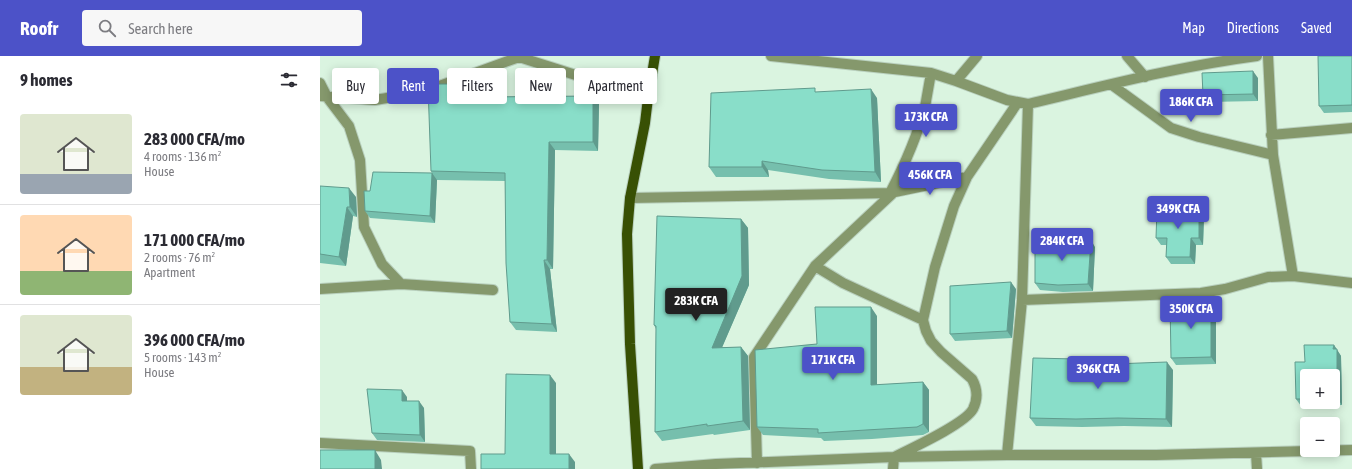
<!DOCTYPE html>
<meta charset="utf-8">
<style>
:root{--surface:#fff;--page:#f7f7f7;--text:#2b2b33;--muted:#7c7c81;--line:#e1e1e2;--accent:#4c52c8}
body{margin:0;font-family:"Asap Condensed",sans-serif;background:var(--page);color:var(--text);height:100vh;display:flex;flex-direction:column;font-size:15px;white-space:nowrap}
*{box-sizing:border-box;margin:0}
p{font-size:13px;color:var(--muted)}
.icon{flex:none;width:22px;height:22px;fill:none;stroke:currentColor;stroke-width:2;stroke-linecap:round;stroke-linejoin:round}
.map{position:relative;flex:1;overflow:hidden}
.drawer{display:flex;flex-direction:column;background:var(--surface);width:320px}
.drawer>*{flex:none}
.guide{position:absolute;left:12px;top:12px;width:380px;height:36px;display:flex;gap:8px}
.controls{position:absolute;left:980px;top:313px;display:grid;gap:8px}
.controls a{display:grid;place-items:center;width:40px;height:40px;border-radius:4px;background:var(--surface);box-shadow:0 2px 10px #0003;font-size:20px}
.price{position:absolute;translate:-50% -34px;padding:0 9px;border-radius:4px;background:var(--accent);color:#fff;font-size:13px;line-height:26px;filter:drop-shadow(0 1px 2px #0008)}
.price::after{content:'';position:absolute;left:50%;top:24px;width:12px;height:9px;margin-left:-6px;background:inherit;clip-path:polygon(0 0,100% 0,50% 100%)}
.price.current{background:#222;color:#fff}
ul{padding:0;list-style:none}
li{display:flex;align-items:center;gap:12px;height:100px;padding:0 20px}
li+li{border-top:1px solid var(--line)}
li span{display:grid;place-items:center;flex:none;width:112px;height:80px;border-radius:4px;color:#555}
li>.icon{margin-inline-start:auto}
span .icon{width:48px;height:48px;fill:#fffc;stroke-width:1}
li b{font-size:17px}
h2{display:flex;justify-content:space-between;align-items:center;height:48px;padding:0 20px;font-size:17px}
.tag{padding:0 14px;border-radius:4px;background:var(--surface);box-shadow:0 2px 10px #0003;font-size:14px;line-height:36px}
.tag.current{background:var(--accent);color:#fff}
header{display:flex;align-items:center;gap:24px;box-sizing:border-box;height:56px;padding:0 20px;background:var(--accent);color:#fff}
header strong{font-size:19px}
nav{display:flex;gap:22px;margin-inline-start:auto;font-size:14px}
.search{width:280px;height:36px;background:var(--page);display:flex;align-items:center;gap:10px;box-sizing:border-box;padding:0 14px;border-radius:4px;color:var(--muted);font-size:15px}
main{display:flex;flex:1;min-height:0}
.map>svg:first-child{display:block}
.lines{fill:none;stroke-linecap:round;stroke-linejoin:round}
.minor-casing{stroke:#b9d0be;stroke-width:12}
.major-casing{stroke:#b9d0be;stroke-width:12}
.minor{stroke:#85986c;stroke-width:10}
.major{stroke:#385004;stroke-width:10}
.wall{fill:#76bfad;fill-rule:evenodd}
.shaded-wall{fill:#609b8d}
.building{fill:#89dec9;stroke:#609b8d}
</style>
<header>
<strong>Roofr</strong>
<div class="search"><svg class="icon" aria-label="search" viewBox="0 0 24 24"><circle cx="10" cy="10" r="6"/><path d="M15 15l6 6"/></svg>Search here</div>
<nav><a>Map</a><a>Directions</a><a>Saved</a></nav>
</header>
<main>
<section class="drawer">
<h2>9 homes<svg class="icon" aria-label="filters" viewBox="0 0 24 24"><path d="M4 7h16M4 17h16"/><circle cx="9" cy="7" r="2"/><circle cx="15" cy="17" r="2"/></svg></h2>
<ul>
<li><span style="background:linear-gradient(#dfe7d0 75%,#9aa5b1 0)"><svg class="icon" aria-label="home" viewBox="0 0 24 24"><path d="M3 11l9-7 9 7M6 9v11h12V9"/></svg></span><div><b>283 000 CFA/mo</b><p>4 rooms · 136 m²</p><p>House</p></div></li>
<li><span style="background:linear-gradient(#ffd9b3 70%,#8fb573 0)"><svg class="icon" aria-label="home" viewBox="0 0 24 24"><path d="M3 11l9-7 9 7M6 9v11h12V9"/></svg></span><div><b>171 000 CFA/mo</b><p>2 rooms · 76 m²</p><p>Apartment</p></div></li>
<li><span style="background:linear-gradient(#dfe7d0 65%,#c2b280 0)"><svg class="icon" aria-label="home" viewBox="0 0 24 24"><path d="M3 11l9-7 9 7M6 9v11h12V9"/></svg></span><div><b>396 000 CFA/mo</b><p>5 rooms · 143 m²</p><p>House</p></div></li>
</ul>
</section>
<div class="map">
<svg width="1032" height="413" viewBox="0 0 1032 413">
<rect width="100%" height="100%" fill="#daf4e0"/>
<g class="lines">
<g class="minor-casing">
<path id="minor" d="M451,0L611,17L636,25L687,44L708,48C784,30 860,10 937,0
M807,0L825,21
M948,0L953,99L973,220
M636,25L657,0
M0,27L7,41L29,70L40,104L44,171L62,208L81,228
M792,29L851,72L879,81L953,99
M0,40L55,44L103,36L199,1L328,42
M951,79L1032,72
M570,137C584,110 597,81 605,51C607,40 609,28 611,17
M310,142L570,137L647,121
M495,210L523,227L603,264
M0,233L81,228L173,234
M702,244L881,237L905,233L948,221L973,220L1032,227
M0,387L150,395L151,413
M936,397L937,413
M687,399L702,244L708,48
M437,407L434,301L495,210L574,136
M335,413L396,408L574,401L687,399H836L1032,394
M573,413L574,401C592,392 645,368 653,353C658,343 657,332 652,323L621,296L611,285L606,275L603,264L615,211L634,150L647,121L698,46"/>
</g>
<g class="major-casing">
<path id="major" d="M318,413L310,288L307,178L310,142L325,67L328,42L335,0"/>
</g>
<use href="#minor" class="minor"/>
<use href="#major" class="major"/>
</g>
<path class="wall" d="M1032,0V56L1004,57L999,50Z
M938,22V45L888,46L883,39Z
M168,36V41L279,48L278,95L235,94L233,213H230L237,276L196,274L190,266L185,125L117,124L115,167L50,162L45,155L50,135L112,117L111,115Z
M497,36L557,42L561,126L509,123L448,114L449,121H396L389,111Z
M0,130L36,141L37,161L33,160L26,210L0,207Z
M884,160L883,189H876L875,208H851L846,201L847,189H841L836,182Z
M421,163L428,172L429,229L402,291H421L428,300L430,374L394,379L393,378L342,385L335,376L336,273L334,269Z
M775,191L773,235L743,236L720,234L715,227Z
M696,233L692,282L635,285L630,278Z
M896,254V308L856,309L851,302Z
M557,260V329L603,326L609,334V376L603,379L552,383L504,385L501,382L443,379L437,371L497,288Z
M1014,289L1021,300L1022,349L981,350L976,343L985,306ZM987,320H1013V346H987Z
M796,307L853,314L852,371L804,370L762,371L716,370L710,362Z
M87,341V345L104,352L105,386L57,384L52,377Z"/>
<path class="shaded-wall" d="M933,15L938,22V45L933,38Z
M162,28L168,36V49L162,41Z
M551,33L557,42L561,126L555,116Z
M273,40L279,48L278,95L273,86Z
M229,86L235,94L233,213L227,204Z
M442,105L448,114L449,121L442,111Z
M112,117L117,124L115,167L110,160Z
M29,132L36,141L37,161L30,151Z
M27,151L33,160L26,210L19,201Z
M879,153L884,160L883,189L879,182Z
M421,163L428,172L429,229L398,301L392,292Z
M871,182L876,189L875,208L870,201Z
M771,184L775,191L773,235L768,228Z
M224,204L230,213L237,276L232,268Z
M691,226L696,233L692,282L687,275Z
M891,247L896,254V308L891,301Z
M551,251L557,260V337L551,329Z
M1014,289L1021,300L1022,349L1017,342Z
M421,291L428,300L430,374L423,365Z
M847,306L853,314L852,371L846,363Z
M230,319L236,327V406L230,398Z
M603,326L609,334V376L603,368Z
M82,334L87,341V352L82,345Z
M99,345L104,352L105,386L100,379Z
M55,394L61,404L62,413H55Z
M249,398L255,406V413H249Z"/>
<path class="building" d="M998,0H1032V49L999,50Z
M933,15V38L883,39L882,17Z
M114,28H162V41L273,40V86H229L227,204H224L232,268L190,266L186,207L185,117L111,115L108,30Z
M495,32V36L551,33L555,116L502,114L442,105V111H389L391,37Z
M53,116L112,117L110,160L45,155L44,135H50Z
M0,130L29,132L30,151H27L19,201L0,198Z
M837,153H879V182H871L870,201H846L847,182H836Z
M337,160L421,163L422,220L392,292L421,291L423,365L387,370V368L335,376L336,270L334,269Z
M771,184L768,228L738,229L715,227V185Z
M691,226L687,275L630,278V230Z
M850,247H891V301L851,302Z
M495,251H551V329L603,326V368L597,371L546,374L498,377V373L437,371L435,294L497,288Z
M984,289H1014L1013,293H1017V342H1013V320H987V343H976L975,306H985Z
M713,302L756,303V304H793V308L847,306L846,363L798,362L756,363L710,362Z
M186,318L230,319V398H249V413H161V398H185Z
M47,333L82,334V345H99L100,379L52,377Z
M0,394H55V413H0Z"/>
</svg>
<div class="controls">
<a>+</a>
<a>−</a>
</div>
<b class="price" style="left:871px;top:67px">186K CFA</b>
<b class="price" style="left:606px;top:82px">173K CFA</b>
<b class="price" style="left:610px;top:140px">456K CFA</b>
<b class="price" style="left:858px;top:174px">349K CFA</b>
<b class="price" style="left:742px;top:206px">284K CFA</b>
<b class="price current" style="left:376px;top:266px">283K CFA</b>
<b class="price" style="left:871px;top:274px">350K CFA</b>
<b class="price" style="left:513px;top:325px">171K CFA</b>
<b class="price" style="left:778px;top:334px">396K CFA</b>
<div class="guide">
<a class="tag">Buy</a>
<a class="tag current">Rent</a>
<a class="tag">Filters</a>
<a class="tag">New</a>
<a class="tag">Apartment</a>
</div>
</div>
</main>
